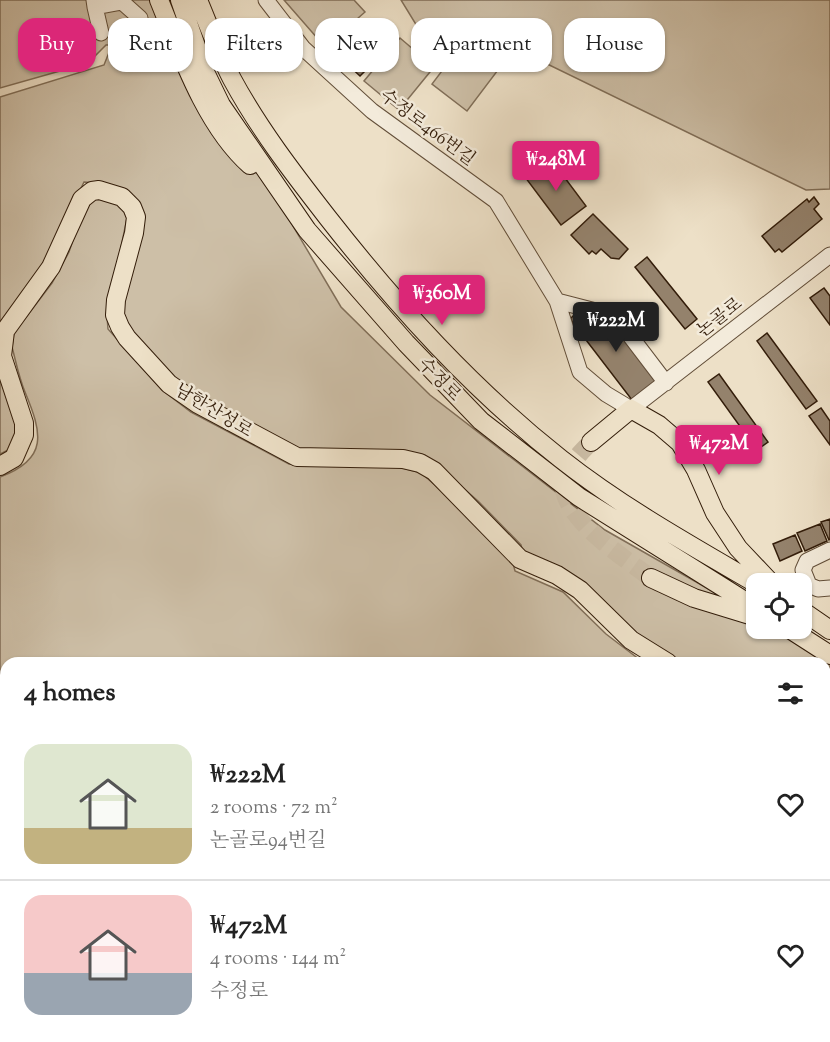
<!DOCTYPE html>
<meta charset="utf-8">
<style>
:root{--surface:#fff;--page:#f6f6f6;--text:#222;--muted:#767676;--line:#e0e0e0;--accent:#db2777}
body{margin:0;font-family:"Sorts Mill Goudy","Noto Serif KR",serif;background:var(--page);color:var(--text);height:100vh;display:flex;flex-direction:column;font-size:22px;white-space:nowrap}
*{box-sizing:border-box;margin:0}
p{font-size:20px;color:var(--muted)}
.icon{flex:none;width:33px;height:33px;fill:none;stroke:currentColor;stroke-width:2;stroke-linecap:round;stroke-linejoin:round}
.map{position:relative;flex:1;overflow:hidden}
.details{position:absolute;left:0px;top:657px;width:831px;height:386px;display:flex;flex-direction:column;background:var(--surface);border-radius:18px 18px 0 0;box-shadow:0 2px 4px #0004}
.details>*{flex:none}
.top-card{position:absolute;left:18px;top:18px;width:795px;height:54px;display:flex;gap:12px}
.controls{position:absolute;left:746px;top:573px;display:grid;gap:12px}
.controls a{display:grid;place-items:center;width:66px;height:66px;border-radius:12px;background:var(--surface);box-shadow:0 2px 4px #0004;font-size:30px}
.price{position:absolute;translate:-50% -51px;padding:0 14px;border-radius:6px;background:var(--accent);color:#fff;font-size:20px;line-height:39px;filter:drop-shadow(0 2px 3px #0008)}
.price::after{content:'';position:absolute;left:50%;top:36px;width:18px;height:14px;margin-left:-9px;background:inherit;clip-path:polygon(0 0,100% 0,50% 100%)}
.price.active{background:#222;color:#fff}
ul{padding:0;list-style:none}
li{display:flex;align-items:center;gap:18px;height:150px;padding:0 24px}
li+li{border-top:2px solid var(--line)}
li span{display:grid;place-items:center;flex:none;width:168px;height:120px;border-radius:18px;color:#555}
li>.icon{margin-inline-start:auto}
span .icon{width:72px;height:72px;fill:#fffc;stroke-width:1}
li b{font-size:26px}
h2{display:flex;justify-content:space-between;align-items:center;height:72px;padding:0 24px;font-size:26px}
.pill{padding:0 21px;border-radius:18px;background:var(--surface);box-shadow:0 2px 4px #0004;font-size:21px;line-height:54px}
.pill.active{background:var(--accent);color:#fff}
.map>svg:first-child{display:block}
.green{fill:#cdbfa7;stroke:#806e58;stroke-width:1.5}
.building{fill:#94826c;stroke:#331d0a;stroke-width:1.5}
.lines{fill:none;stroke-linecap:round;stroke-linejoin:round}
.major-tunnel{stroke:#c8b9a1;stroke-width:18;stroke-dasharray:18 9;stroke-linecap:butt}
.minor-casing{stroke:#624e39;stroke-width:17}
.major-casing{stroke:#331d0a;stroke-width:20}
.minor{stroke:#f3ebdb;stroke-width:15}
.major{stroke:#ede0c7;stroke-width:18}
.labels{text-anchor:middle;stroke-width:5;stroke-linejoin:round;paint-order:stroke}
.street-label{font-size:18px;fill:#331d0a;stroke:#f3ebdb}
</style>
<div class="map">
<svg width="830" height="1042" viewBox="0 0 830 1042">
<rect width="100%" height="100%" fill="#ede0c7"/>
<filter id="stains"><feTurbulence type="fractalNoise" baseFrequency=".00333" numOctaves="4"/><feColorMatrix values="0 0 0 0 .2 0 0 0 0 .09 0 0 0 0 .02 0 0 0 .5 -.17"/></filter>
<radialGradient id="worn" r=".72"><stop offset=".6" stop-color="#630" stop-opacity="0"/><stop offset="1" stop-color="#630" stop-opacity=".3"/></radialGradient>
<path class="green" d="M0,0H194L210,42H184L341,307L430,395L605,530L756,616V628L778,629L830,665V693L825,697V663H682L676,661L524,557L521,545L478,501L430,459L299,450L200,399L171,376L123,321L122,308L142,210C133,185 108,184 84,182L46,261L0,323V97L104,65L112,45H106L88,63L0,88Z
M284,0H354L365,12L325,47Z
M401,0H830V189L806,190L467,25L446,34L420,31Z
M400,38L434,67L399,110L364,81Z
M463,43L498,70L467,111L432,84Z
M95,195C112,198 121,201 127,218L107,316L108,329L162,390L191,412L289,464L312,466L388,464L421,473L469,514L512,559L515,571L563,592L606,634L644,663H6V1036H394L397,1042H0V477C49,459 42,433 25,392C19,378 16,362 12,347L14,333L52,283L69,252L80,219Z
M0,371L19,426L16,446L0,454Z
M830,741V1042H541L540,1037L825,1036V742Z
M490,1036L539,1037L540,1042H482Z"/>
<path class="building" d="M78,35L81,48L57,53L54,41Z
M355,52L370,66L360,76L345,62Z
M550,158L586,206L561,225L525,177Z
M814,197L819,204L814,209L822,219L782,252L779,249L775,252L762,236L807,199L809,202Z
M593,214L628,249L619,259L611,258L601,249L596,254L592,251L589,254L571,235Z
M647,257L697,319L685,329L635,267Z
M824,288L830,296V325L810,298Z
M578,311L611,318L660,378L632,400L570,319Z
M767,333L817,401L806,409L757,341Z
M719,374L768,442L757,450L708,382Z
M821,408L830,421V445L809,416Z
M830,519V539L829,540L821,522Z
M820,524L827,541L805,551L797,533Z
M795,535L802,551L780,561L773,544Z"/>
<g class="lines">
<path class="major-tunnel" d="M591,442C579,454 562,471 564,489C568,522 627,560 651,578"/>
<g class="minor-casing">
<path id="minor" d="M94,0L95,7L122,2L140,18
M266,0L303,48L372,111L496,201L557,301L580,372L606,394L631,409L830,255
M95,7L101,33
M557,301L615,316L666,383
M830,550L807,561L803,570L809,585L818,589L830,588
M403,1036L407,1042"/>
</g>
<g class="major-casing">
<path id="major" d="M159,0C181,54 206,126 250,165
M180,0L205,72L221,105L307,230L406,343L481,421L579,497L756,608
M198,0C209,26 219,54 232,79C259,129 293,173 328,218C397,306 472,389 561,459C622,507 690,545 757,584
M591,442L631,409L659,425L680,443L696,470L715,513L738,548L772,584
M0,466L14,458L24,435V423L2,356L5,331L51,267L82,199L92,191L99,190L122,197L132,207L136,217L134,233L116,300L115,315L120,327L127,338L169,384L198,404L297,457L403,459L420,463L434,471L520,559L557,575L580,590L631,640L668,663
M651,578L694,598L756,617
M801,610L830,630
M788,628L830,655
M825,704L830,703"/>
</g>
<use href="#minor" class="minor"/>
<use href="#major" class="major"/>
</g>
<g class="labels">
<g class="street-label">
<text transform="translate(428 127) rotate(37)" y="6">수정로466번길</text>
<text transform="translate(719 317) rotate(-38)" y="6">논골로</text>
<text transform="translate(440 379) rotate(46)" y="6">수정로</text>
<text transform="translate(214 410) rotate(31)" y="6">남한산성로</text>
</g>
</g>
<rect width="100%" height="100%" filter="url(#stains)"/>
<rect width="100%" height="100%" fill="url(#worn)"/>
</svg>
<div class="controls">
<a><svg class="icon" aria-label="locate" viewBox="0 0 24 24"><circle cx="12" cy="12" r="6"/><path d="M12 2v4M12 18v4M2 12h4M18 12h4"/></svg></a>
</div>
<b class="price" style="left:556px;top:192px">₩248M</b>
<b class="price" style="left:442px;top:326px">₩360M</b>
<b class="price active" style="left:616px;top:353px">₩222M</b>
<b class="price" style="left:719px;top:476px">₩472M</b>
<div class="top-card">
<a class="pill active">Buy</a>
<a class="pill">Rent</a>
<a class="pill">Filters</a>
<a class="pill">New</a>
<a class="pill">Apartment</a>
<a class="pill">House</a>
</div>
<section class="details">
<h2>4 homes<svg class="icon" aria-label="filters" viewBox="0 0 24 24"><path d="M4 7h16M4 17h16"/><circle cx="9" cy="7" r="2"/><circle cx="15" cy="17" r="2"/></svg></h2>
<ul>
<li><span style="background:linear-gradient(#dfe7d0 70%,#c2b280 0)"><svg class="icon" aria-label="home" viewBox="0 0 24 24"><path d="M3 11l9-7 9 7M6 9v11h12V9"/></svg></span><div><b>₩222M</b><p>2 rooms · 72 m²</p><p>논골로94번길</p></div><svg class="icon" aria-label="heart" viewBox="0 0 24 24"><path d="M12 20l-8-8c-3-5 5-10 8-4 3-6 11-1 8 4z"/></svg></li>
<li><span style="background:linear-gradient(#f6c9c9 65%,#9aa5b1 0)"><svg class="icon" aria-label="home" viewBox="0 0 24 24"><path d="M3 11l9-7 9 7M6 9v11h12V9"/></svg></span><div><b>₩472M</b><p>4 rooms · 144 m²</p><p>수정로</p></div><svg class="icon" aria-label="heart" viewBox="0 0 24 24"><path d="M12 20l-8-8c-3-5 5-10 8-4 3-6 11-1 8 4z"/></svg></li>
</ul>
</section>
</div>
